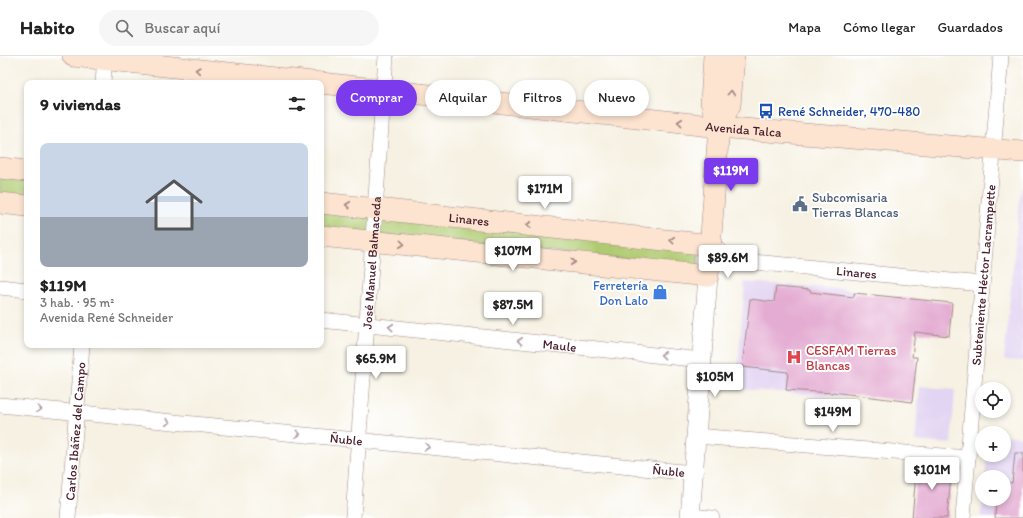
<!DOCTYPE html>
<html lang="es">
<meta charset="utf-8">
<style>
:root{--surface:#fff;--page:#f6f6f6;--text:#222;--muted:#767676;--line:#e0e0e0;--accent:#7c3aed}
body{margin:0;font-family:Itim,sans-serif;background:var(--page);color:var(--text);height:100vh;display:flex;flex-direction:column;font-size:15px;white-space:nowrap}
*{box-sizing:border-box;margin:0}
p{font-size:13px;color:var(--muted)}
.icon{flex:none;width:22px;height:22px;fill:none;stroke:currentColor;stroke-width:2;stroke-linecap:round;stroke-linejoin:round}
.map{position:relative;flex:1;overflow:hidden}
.details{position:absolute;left:24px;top:24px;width:300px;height:268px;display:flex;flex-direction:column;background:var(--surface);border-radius:8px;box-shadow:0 2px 6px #0003}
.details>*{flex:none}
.banner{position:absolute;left:336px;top:24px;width:380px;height:36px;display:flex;gap:8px}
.fabs{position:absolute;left:975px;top:326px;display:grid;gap:8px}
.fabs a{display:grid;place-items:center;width:36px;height:36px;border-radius:50%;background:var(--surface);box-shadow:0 2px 6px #0003;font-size:20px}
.price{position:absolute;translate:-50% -34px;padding:0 9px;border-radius:4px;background:#fff;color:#222;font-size:13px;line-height:26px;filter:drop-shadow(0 1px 2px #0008)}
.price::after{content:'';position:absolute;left:50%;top:24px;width:12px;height:9px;margin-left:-6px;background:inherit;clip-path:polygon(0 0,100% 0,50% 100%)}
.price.on{background:var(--accent);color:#fff}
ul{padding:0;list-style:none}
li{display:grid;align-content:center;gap:8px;height:212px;padding:0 16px}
li span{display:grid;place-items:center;height:124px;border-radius:8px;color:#555}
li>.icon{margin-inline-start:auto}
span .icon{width:72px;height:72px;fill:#fffc;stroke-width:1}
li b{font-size:17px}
h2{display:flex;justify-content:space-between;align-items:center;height:48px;padding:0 16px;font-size:17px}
.tag{padding:0 14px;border-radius:18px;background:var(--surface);box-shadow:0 2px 6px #0003;font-size:14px;line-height:36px}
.tag.on{background:var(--accent);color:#fff}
header{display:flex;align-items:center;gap:24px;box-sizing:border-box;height:56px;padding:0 20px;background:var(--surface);border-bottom:1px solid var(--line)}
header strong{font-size:19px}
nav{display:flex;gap:22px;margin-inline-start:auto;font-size:14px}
.search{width:280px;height:36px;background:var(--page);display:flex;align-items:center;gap:10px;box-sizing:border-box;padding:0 14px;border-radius:22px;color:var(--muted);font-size:15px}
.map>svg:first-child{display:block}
.built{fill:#e2d4f3}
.green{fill:#afca70;stroke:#7c744e}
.building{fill:#e4acd2}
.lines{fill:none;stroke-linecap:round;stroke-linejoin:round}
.minor-casing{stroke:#a08886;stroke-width:16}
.tertiary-casing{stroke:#a08886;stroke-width:20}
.secondary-casing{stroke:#a08886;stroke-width:22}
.minor{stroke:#fff;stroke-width:15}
.tertiary{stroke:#fff;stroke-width:19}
.secondary{stroke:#fde4d1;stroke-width:21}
.oneway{stroke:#a4827e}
.oneway2{stroke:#ae9aa0}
.labels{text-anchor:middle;stroke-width:4;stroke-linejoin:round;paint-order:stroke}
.transit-label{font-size:13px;fill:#164399;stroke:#fff;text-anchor:start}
.street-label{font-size:13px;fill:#4a1f2b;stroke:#fff}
.service-label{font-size:13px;fill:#4e5e75;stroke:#fff;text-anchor:start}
.shop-label{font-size:13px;fill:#366cbe;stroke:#fff;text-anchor:end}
.health-label{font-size:13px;fill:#be3a42;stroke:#fff;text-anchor:start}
</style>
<header>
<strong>Habito</strong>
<div class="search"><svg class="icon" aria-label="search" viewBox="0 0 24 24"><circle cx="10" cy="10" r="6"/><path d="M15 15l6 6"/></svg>Buscar aquí</div>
<nav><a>Mapa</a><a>Cómo llegar</a><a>Guardados</a></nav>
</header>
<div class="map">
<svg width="1023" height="462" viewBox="0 0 1023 462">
<rect width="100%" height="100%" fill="#fff"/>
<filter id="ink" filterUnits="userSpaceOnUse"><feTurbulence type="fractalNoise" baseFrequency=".025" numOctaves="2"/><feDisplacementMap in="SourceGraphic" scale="8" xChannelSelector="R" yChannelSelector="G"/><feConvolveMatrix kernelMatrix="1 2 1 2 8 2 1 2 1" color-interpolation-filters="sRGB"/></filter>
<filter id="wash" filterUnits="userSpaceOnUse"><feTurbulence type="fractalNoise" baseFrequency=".012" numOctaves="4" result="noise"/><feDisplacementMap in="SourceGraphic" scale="16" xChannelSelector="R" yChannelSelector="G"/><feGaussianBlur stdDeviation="0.9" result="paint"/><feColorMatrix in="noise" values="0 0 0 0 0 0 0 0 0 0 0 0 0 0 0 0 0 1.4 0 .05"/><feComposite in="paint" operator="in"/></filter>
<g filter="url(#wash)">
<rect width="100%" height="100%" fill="#f6f1e2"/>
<path class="built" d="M1023,130V305L1004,304L1020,138Z
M745,226L854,234L846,341L736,333Z
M920,330L955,334L951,388L915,385Z
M1004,379L1023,381V462H981L983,443H1004V421H985L987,399H1004Z"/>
<path class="green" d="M0,120L27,123V143L0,140Z
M321,154L699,193L698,211L321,173Z"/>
<g id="blocks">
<path class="building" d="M776,231L810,234V236L854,241V237L952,247L949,280L915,276L912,301H917L912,346L832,336V337L786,334L788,316L742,311L750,243L774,246Z
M1015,397H1023V462H995L996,443H1004V426L1012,427Z
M917,407L952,410L947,462H912Z"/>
</g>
</g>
<g filter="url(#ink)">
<use href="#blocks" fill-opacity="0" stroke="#a08886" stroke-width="1"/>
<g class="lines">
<g class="minor-casing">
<g id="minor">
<path d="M103,27L105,0"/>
<path id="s1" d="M711,189L732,204L982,228"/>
<path d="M0,231L27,234"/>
<path id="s2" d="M321,264L702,304"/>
<path id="s3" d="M0,349L693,417"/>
<path d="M696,380L968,402"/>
<path d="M690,460L712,462"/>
<path id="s4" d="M68,462L82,289"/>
<path id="s5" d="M353,462L386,0"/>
<path id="s6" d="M963,462L1001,0"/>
</g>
</g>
<g class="tertiary-casing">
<path id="tertiary" d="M690,462L708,220"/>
</g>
<g class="secondary-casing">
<g id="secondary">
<path d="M73,0L321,27"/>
<path id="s7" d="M321,27L719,71L1023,96"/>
<path d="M719,71L730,49L734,0"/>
<path d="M0,112L27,115"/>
<path d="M0,147L27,150"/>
<path id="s8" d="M321,147L711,189"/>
<path d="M321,180L708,220L719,71L711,46L714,0"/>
</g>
</g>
<use href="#minor" class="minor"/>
<use href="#tertiary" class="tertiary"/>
<use href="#secondary" class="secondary"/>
</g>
<defs><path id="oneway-chevron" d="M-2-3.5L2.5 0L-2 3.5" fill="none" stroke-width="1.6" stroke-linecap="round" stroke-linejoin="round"/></defs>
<g class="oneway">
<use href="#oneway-chevron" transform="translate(198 14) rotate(-174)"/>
<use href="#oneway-chevron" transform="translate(731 37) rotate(-86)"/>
<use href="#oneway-chevron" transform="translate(680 66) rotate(-174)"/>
<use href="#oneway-chevron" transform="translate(348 149) rotate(-174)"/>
<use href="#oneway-chevron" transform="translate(529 169) rotate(-174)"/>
<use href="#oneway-chevron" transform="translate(672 184) rotate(-174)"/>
<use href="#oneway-chevron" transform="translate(402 188) rotate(6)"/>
<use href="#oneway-chevron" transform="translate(573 206) rotate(6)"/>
</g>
<g class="oneway2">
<use href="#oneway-chevron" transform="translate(391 271) rotate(-174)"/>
<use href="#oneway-chevron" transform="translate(520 285) rotate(-174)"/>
<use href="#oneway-chevron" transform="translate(663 299) rotate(-174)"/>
<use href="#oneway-chevron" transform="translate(39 353) rotate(6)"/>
<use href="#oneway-chevron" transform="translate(168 366) rotate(6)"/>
<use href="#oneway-chevron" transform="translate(298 378) rotate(6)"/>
<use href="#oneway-chevron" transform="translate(427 391) rotate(6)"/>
</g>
</g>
<defs>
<g id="bus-bare" transform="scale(1.2)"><path d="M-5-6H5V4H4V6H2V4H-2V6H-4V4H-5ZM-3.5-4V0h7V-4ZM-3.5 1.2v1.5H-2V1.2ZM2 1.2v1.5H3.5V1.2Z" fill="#1a4fb4" stroke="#fff" stroke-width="2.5" paint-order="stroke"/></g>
<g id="civic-bare" transform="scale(1.2)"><path d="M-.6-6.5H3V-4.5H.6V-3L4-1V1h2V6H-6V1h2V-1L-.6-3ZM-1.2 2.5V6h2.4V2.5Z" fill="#5c6f8a" stroke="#fff" stroke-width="2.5" paint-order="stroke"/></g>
<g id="shop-bare" transform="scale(1.2)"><path d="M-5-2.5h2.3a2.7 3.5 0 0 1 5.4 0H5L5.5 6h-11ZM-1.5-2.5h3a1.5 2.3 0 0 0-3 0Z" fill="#3f7fe0" stroke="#fff" stroke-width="2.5" paint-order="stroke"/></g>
<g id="hospital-bare" transform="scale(1.2)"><path d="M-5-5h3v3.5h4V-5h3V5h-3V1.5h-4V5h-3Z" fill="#e0444e" stroke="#fff" stroke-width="2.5" paint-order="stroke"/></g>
</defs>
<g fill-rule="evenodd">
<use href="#bus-bare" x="766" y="55"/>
<use href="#civic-bare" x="800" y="148"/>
<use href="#shop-bare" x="660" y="236"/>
<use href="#hospital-bare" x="794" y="301"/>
</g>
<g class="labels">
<g class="transit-label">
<text x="778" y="60">René Schneider, 470-480</text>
</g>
<g class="street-label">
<text dy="5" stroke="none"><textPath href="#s7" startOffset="425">Avenida Talca</textPath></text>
<text dy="5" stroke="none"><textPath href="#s8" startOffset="149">Linares</textPath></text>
<text dy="5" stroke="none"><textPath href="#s5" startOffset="256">José Manuel Balmaceda</textPath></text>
<text dy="5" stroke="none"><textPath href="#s1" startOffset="151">Linares</textPath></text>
<text dy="5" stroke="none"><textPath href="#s6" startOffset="244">Subteniente Héctor Lacrampette</textPath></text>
<text dy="5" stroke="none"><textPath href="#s2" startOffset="240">Maule</textPath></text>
<text dy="5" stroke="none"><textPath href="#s4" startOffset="87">Carlos Ibáñez del Campo</textPath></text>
<text dy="5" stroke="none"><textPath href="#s3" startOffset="348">Ñuble</textPath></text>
<text dy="5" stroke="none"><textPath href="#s3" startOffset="672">Ñuble</textPath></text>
</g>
<g class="service-label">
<text x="812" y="146">Subcomisaria<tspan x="812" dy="15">Tierras Blancas</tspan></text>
</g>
<g class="shop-label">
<text x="648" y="234">Ferretería<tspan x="648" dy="15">Don Lalo</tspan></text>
</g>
<g class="health-label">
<text x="806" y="299">CESFAM Tierras<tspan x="806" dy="15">Blancas</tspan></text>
</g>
</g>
</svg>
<div class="fabs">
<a><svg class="icon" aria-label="locate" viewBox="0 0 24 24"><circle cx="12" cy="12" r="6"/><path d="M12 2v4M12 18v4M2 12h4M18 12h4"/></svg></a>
<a>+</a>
<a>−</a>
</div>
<b class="price on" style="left:731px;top:136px">$119M</b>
<b class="price" style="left:545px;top:154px">$171M</b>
<b class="price" style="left:513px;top:216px">$107M</b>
<b class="price" style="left:728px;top:223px">$89.6M</b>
<b class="price" style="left:513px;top:270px">$87.5M</b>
<b class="price" style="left:376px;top:324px">$65.9M</b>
<b class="price" style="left:715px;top:342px">$105M</b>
<b class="price" style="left:833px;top:377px">$149M</b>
<b class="price" style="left:932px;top:435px">$101M</b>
<div class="banner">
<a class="tag on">Comprar</a>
<a class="tag">Alquilar</a>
<a class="tag">Filtros</a>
<a class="tag">Nuevo</a>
</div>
<section class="details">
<h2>9 viviendas<svg class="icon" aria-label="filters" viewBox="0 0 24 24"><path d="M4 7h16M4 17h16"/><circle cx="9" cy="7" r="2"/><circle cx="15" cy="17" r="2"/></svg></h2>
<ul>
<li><span style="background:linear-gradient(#c9d6e8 60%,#9aa5b1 0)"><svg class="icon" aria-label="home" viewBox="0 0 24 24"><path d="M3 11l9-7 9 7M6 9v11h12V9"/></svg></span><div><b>$119M</b><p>3 hab. · 95 m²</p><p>Avenida René Schneider</p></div></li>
</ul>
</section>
</div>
